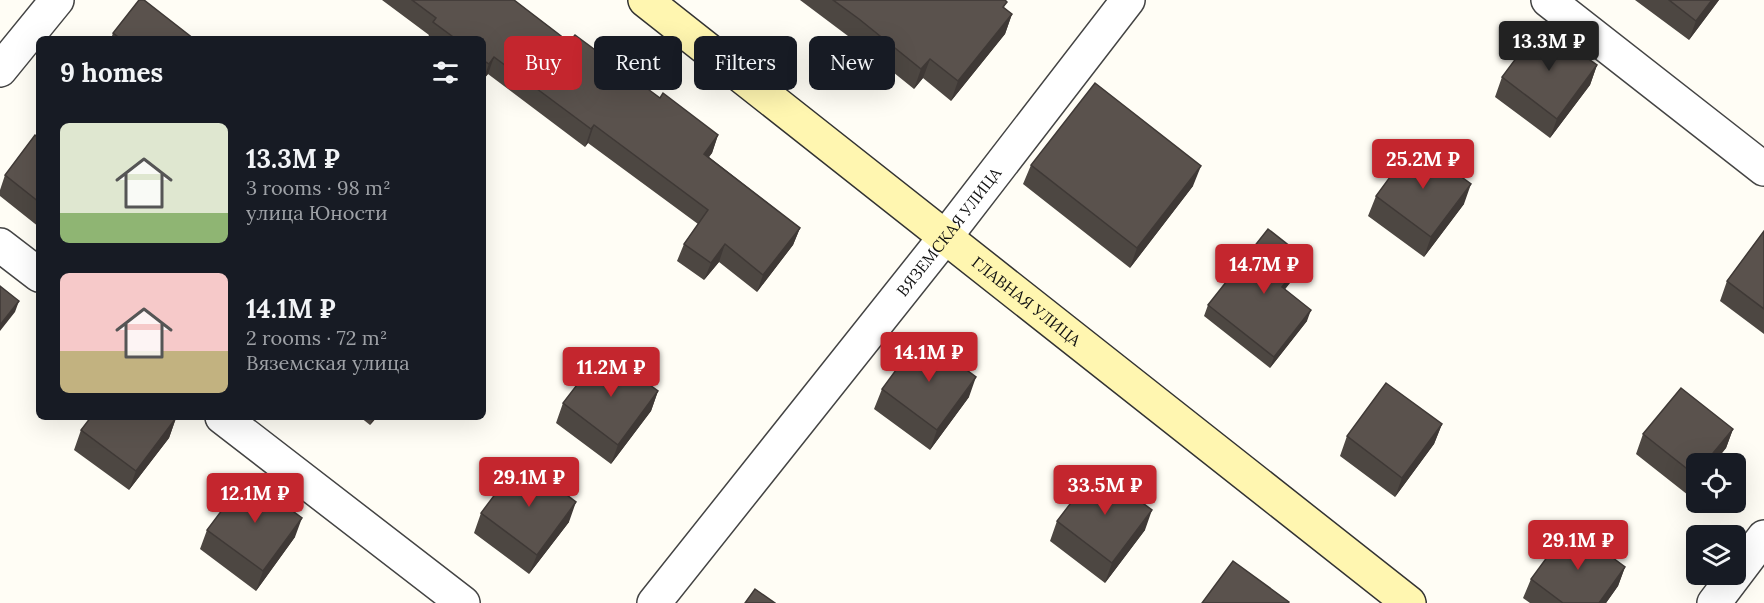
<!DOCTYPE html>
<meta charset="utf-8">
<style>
:root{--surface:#171b24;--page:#242831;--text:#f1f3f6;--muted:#9ea1a6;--accent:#c4262e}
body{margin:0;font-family:Lora,serif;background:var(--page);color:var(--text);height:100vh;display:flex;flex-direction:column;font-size:22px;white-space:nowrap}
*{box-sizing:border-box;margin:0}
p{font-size:20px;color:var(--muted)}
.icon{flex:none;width:33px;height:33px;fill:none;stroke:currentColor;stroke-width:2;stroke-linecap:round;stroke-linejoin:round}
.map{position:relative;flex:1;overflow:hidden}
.sheet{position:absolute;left:36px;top:36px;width:450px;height:384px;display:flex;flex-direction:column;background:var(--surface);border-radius:9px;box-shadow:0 6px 24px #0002}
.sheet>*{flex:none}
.guide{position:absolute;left:504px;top:36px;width:570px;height:54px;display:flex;gap:12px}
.fabs{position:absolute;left:1686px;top:453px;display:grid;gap:12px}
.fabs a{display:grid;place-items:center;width:60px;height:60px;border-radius:9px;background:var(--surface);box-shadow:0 6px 24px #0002;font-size:30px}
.price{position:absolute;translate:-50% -51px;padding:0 14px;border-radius:6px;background:var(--accent);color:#fff;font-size:20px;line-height:39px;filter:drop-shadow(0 2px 3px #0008)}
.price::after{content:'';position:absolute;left:50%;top:36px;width:18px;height:14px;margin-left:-9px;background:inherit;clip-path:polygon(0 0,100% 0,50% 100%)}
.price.active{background:#222;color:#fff}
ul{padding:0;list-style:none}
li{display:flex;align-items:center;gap:18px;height:150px;padding:0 24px}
li span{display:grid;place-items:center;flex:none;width:168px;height:120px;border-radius:9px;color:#555}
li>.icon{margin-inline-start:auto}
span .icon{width:72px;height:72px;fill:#fffc;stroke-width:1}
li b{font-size:26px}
h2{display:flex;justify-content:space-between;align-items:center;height:72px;padding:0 24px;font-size:26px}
.chip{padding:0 21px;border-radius:9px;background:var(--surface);box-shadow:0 6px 24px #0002;font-size:21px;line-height:54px}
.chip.active{background:var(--accent);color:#fff}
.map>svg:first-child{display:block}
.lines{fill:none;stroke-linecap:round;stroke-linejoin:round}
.street-casing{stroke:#444;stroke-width:36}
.secondary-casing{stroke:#333;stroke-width:36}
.street{stroke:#fff;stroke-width:33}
.secondary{stroke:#fff6b0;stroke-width:33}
.wall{fill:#4d4742}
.shaded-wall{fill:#3f3936}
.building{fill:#5a524d;stroke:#3f3936;stroke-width:1.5}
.labels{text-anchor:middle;stroke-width:6;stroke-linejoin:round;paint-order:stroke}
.street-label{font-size:16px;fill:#111;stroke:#fff}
</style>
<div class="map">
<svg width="1764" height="603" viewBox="0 0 1764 603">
<rect width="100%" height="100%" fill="#fffdf5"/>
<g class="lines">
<g class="street-casing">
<g id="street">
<path d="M1548,0L1764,169"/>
<path d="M0,70L57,0"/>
<path d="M0,245L39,275"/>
<path d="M222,417L463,603"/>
<path id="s1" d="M654,603L946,236L1128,0"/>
<path d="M1714,603L1764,537"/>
</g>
</g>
<g class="secondary-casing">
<g id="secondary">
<path id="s2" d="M645,0L1409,603"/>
</g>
</g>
<use href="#street" class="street"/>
<use href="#secondary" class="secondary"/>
</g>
<path class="wall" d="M382,0H514L569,42L660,98L718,135L712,153L709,157L800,228L793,245L757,292L719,262L704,280L677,261L684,244L698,224L588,143L585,147L488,74L483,80V39H427L429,35Z
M800,0H1005L1004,8L1012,14L1005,34L951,101L923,78L914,89L852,39Z
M1635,0H1719L1689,40Z
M113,33L194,39H111Z
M1597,65L1590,85L1550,138L1495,97L1502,77Z
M39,138V227L0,196V190L5,175Z
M1031,165L1193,186L1130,268L1023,184Z
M1376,196L1464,204L1424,257L1368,216Z
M1764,231V334L1720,301L1727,281Z
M1301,269L1285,289L1307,321L1270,368L1204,316L1208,305Z
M882,389L969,397L930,450L874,409Z
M658,391L651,411L611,464L556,423L563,403Z
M360,417H377L370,425Z
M176,418L169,438L129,490L74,450L81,430Z
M1442,424L1434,444L1395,497L1340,456L1347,436Z
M1733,429L1726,448L1713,464H1696V484L1688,495L1636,454L1643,434Z
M481,513L569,522L529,574L474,533Z
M1057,521L1145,530L1105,583L1050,541Z
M207,530L295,537L256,591L200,549Z
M1625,567L1618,586L1606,603H1530L1523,598L1531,579Z"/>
<path class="shaded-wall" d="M1712,0H1719L1689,40L1696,21Z
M1012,14L1005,34L951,101L958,81Z
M494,57L488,74L483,80L489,64Z
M930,59L923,78L914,89L921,69Z
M1597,65L1590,85L1550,138L1557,119Z
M594,125L588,143L585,147L591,129Z
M718,135L712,153L698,171L704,154Z
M1201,166L1193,186L1130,268L1137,248Z
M1471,184L1464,204L1424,257L1431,237Z
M800,228L793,245L757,292L763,275Z
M725,244L719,262L704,280L711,263Z
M1305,258L1301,269L1278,298L1282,287Z
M19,301L15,312L0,331V325Z
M1311,310L1307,321L1270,368L1274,357Z
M976,377L969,397L930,450L937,430Z
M658,391L651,411L611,464L618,445Z
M373,417H377L370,425Z
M176,418L169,438L129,490L136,471Z
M1442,424L1434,444L1395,497L1402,478Z
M1733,429L1726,448L1713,464H1704Z
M1696,473V484L1688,495L1695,475Z
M576,502L569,522L529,574L537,555Z
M1152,510L1145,530L1105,583L1112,563Z
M302,518L295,537L256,591L263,571Z
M1625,567L1618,586L1606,603H1599Z"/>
<path class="building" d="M139,0H144L194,39H121L113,33Z
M412,0H514L569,42L575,35L660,98L663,93L718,135L704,154L800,228L763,275L725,244L711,263L684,244L708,210L594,125L591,129L494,57L489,64L483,60V39H456L433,22L436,18Z
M833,0H1005L1007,2L1003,7L1012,14L958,81L930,59L921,69L859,19Z
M1669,0H1712L1696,21Z
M1541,25L1597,65L1557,119L1502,77Z
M1095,83L1201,166L1137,248L1031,165Z
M35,135L39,138V202L5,175Z
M1415,143L1471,184L1431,237L1376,196Z
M1268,229L1305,258L1282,287L1311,310L1274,357L1208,305Z
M1764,231V309L1727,281Z
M0,286L19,301L0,325Z
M921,336L976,377L937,430L882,389Z
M603,351L658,391L618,445L563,403Z
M1386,383L1442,424L1402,478L1347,436Z
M1681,388L1733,429L1704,464H1696V473L1695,475L1643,434Z
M91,417H174L176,418L136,471L81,430Z
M521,460L576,502L537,555L481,513Z
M1097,469L1152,510L1112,563L1057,521Z
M247,477L302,518L263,571L207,530Z
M1570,526L1625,567L1599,603H1563L1531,579Z
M1233,561L1289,602L1288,603H1202Z
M755,589L775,603H745Z"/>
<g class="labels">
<g class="street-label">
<text dy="6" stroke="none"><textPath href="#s1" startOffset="474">ВЯЗЕМСКАЯ УЛИЦА</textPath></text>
<text dy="6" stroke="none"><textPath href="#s2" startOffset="486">ГЛАВНАЯ УЛИЦА</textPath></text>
</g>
</g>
</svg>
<div class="fabs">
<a><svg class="icon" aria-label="locate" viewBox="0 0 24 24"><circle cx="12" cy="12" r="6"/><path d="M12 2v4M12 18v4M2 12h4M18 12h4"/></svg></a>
<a><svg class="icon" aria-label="layers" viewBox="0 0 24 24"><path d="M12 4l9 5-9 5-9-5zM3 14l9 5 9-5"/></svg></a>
</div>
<b class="price active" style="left:1549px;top:72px">13.3M ₽</b>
<b class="price" style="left:1423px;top:190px">25.2M ₽</b>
<b class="price" style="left:1264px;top:295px">14.7M ₽</b>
<b class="price" style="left:929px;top:383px">14.1M ₽</b>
<b class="price" style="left:611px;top:398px">11.2M ₽</b>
<b class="price" style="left:529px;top:508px">29.1M ₽</b>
<b class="price" style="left:1105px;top:516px">33.5M ₽</b>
<b class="price" style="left:255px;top:524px">12.1M ₽</b>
<b class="price" style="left:1578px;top:571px">29.1M ₽</b>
<div class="guide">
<a class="chip active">Buy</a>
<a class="chip">Rent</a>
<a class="chip">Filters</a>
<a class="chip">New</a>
</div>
<section class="sheet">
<h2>9 homes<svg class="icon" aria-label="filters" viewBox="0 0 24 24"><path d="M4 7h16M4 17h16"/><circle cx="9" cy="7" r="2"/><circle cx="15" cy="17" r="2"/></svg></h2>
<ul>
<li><span style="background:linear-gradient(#dfe7d0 75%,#8fb573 0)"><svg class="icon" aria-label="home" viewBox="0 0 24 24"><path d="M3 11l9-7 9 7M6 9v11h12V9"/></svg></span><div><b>13.3M ₽</b><p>3 rooms · 98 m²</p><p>улица Юности</p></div></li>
<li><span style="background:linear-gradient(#f6c9c9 65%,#c2b280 0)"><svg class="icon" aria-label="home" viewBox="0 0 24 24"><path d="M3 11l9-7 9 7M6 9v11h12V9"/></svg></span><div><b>14.1M ₽</b><p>2 rooms · 72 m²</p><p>Вяземская улица</p></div></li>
</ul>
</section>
</div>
